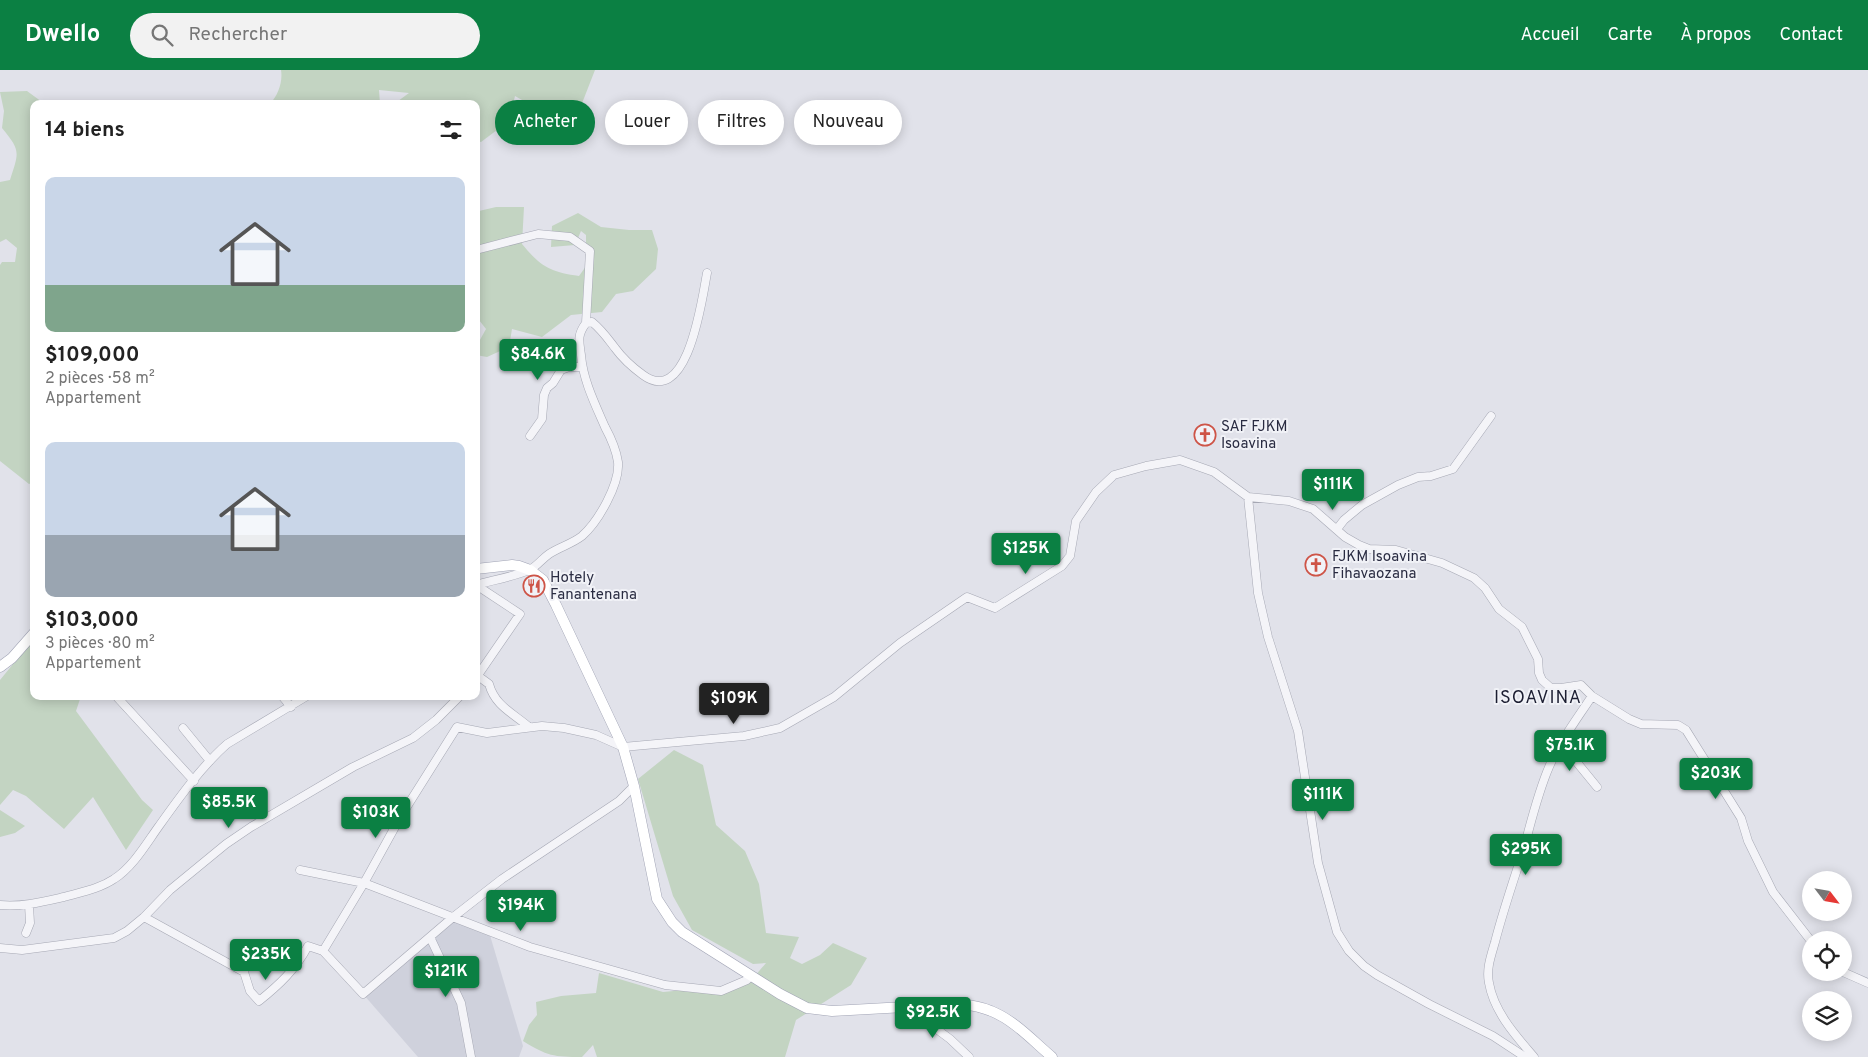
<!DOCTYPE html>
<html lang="fr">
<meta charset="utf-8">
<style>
:root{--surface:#fff;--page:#f2f2f2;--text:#222;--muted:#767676;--accent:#0b8043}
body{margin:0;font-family:Overpass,sans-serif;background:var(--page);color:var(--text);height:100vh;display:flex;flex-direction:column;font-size:19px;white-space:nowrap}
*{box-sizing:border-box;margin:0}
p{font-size:16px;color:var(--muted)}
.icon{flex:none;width:28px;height:28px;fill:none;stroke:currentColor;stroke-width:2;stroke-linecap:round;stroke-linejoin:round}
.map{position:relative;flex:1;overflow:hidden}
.side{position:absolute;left:30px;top:30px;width:450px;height:600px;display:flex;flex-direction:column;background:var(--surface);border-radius:10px;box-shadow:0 2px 12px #0003}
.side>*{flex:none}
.banner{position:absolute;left:495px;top:30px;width:475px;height:45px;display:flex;gap:10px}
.needle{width:32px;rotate:121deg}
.buttons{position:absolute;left:1802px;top:801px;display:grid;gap:10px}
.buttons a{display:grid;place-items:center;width:50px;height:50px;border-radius:50%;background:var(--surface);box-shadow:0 2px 12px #0003;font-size:25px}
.price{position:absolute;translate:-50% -42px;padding:0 11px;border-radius:5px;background:var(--accent);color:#fff;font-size:16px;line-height:32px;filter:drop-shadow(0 1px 2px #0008)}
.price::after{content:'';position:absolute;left:50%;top:30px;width:15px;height:11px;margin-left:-8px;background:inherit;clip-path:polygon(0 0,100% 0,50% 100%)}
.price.current{background:#222;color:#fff}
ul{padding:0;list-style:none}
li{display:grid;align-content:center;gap:10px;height:265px;padding:0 15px}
li span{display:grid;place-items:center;height:155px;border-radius:10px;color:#555}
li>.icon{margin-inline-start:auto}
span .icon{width:90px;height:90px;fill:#fffc;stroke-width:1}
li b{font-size:21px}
h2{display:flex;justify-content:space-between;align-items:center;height:60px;padding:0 15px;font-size:21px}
.chip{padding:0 18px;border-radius:22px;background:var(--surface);box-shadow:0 2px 12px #0003;font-size:18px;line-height:45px}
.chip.current{background:var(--accent);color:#fff}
header{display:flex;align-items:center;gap:30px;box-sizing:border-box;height:70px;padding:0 25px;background:var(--accent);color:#fff}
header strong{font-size:24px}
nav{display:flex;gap:28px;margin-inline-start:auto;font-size:18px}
.search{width:350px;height:45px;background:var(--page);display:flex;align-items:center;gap:12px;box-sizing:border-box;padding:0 18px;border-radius:28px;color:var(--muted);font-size:19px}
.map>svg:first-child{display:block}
.built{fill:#cfd1dc}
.green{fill:#c3d4c2}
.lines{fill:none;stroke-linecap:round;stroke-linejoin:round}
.minor-casing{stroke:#a6a8b4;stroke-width:9}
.major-casing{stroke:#a1a4b5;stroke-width:11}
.minor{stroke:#f4f4f8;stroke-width:8}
.major{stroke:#fff;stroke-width:10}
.labels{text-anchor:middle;stroke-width:4;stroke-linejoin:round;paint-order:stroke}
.poi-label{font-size:15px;fill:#2a2c42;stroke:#f1f2f7;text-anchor:start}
.quarter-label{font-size:18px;letter-spacing:1px;fill:#1c1e32;stroke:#f1f2f7}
</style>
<header>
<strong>Dwello</strong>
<div class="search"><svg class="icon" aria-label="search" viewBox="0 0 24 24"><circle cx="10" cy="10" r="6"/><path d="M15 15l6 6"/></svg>Rechercher</div>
<nav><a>Accueil</a><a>Carte</a><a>À propos</a><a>Contact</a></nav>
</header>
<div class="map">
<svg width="1868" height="987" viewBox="0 0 1868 987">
<rect width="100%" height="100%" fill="#e1e2ea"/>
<path class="built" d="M452,848L489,862L523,976L519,987H418L363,924Z"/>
<path class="green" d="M281,0H595L579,41L581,56L575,75L563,64L550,46L515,26L509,51L481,72L476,71V34H394L409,23L379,20L380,34H270C278,25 283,12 281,0Z
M27,21L42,32L41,34H34C34,47 31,59 30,73L34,75V412L29,414L0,391V195L2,192H15L17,178L6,169L0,172V112L10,110C19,82 21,81 2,58L4,41L0,22Z
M476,116L480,123L479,141L496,137H524L522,174C540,196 550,202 579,206L589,192L586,180V165L581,161L575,175L551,177L552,156L578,143L601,157L629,160H652L658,179L656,199L633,221L616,224L602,242L571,245L542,267L512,259L509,277L487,287L476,285V277L486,259L479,250L476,249Z
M34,564V626H81L76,641L142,730L153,740L126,780L93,727L64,759L26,726L13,720L0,735V610L18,588Z
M674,680L703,695L716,755L745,781L759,814L766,863L799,867L790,888L802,894L820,885L833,873L867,888L851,915L796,950L785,987H597L593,975L582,987C554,987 547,986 523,971L529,955L537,945L536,932L561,926L596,923L599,903L663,922L748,914L766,893L753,894L692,860L673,826L638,709Z
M0,740L25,756L15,763L0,767Z"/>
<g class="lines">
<g class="minor-casing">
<path id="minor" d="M476,180L538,164L570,167L590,181L586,253
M530,366L542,349L544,325L547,318L553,313L561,300L569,297H581
M1248,427L1258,523L1268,567L1298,661L1318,793L1337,862L1349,881L1364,896L1377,905L1429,934L1493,966L1525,987
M1337,459L1344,450L1362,435L1398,415L1418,407L1431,406L1453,399L1491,346
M476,515C489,511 521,505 531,499C538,495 542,489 549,484C559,477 572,474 582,466C598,452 620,414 618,392C616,379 611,368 605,357C595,334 583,310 581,285C579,271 577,265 586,253L592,252C602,260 608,269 615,278C623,289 632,297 643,305C688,338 702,229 707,203
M476,515L520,544L476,608
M478,606L489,614C495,636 513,643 529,657
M116,626L194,711
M282,626L291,637
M183,658L210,691
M1561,673L1597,717
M300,800L364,813L530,877L665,915L721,921L747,910L751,906
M0,835C22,837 42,832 64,827C81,822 99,819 114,809C133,797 146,774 159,756C179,728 201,697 227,674L307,626
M144,847L244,902L250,921L259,931C279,915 296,899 308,876L323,881L363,924L452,848L502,809L619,731L634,716
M26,863L30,853L29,835
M430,867L461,933L471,987
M0,878L22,880L114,868L127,861L144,847L170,820L226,774L251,757L353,697L413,668L436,650L460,626
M323,881L364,813L401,746L457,657L487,663L542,656L564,658L596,665L623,677L744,666L780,658L834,627L900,573L967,527L995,538L1062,496L1070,486L1076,451L1096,422L1114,405L1146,396L1180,390L1214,402L1248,427L1289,431L1313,439L1345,467L1359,475L1369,479L1396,480L1442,493L1474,508L1485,518L1499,539L1522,557L1538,589L1539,603L1542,610L1551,618H1561L1581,615L1592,626L1629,649L1641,654L1678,655L1686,660L1741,748L1748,771L1773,822L1811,871
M1843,902L1868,913
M907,937L950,969L969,987
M1534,987C1516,966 1494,942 1489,913C1486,899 1491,886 1495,872C1503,841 1513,812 1523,781C1531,753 1537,725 1549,697C1560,671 1577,649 1592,626"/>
</g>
<g class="major-casing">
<path id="major" d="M476,499L512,495L519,496L530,500L543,510L556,535L623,677L634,716L657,829L672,852L682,862L780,924L807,938L832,941L960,934C970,935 982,937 991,941C1014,950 1033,971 1052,987
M0,597L12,588L34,563"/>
</g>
<use href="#minor" class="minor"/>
<use href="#major" class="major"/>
</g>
<defs>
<g id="church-ring" transform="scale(1.125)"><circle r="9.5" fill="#f1f2f7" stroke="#ce5447" stroke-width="1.5"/><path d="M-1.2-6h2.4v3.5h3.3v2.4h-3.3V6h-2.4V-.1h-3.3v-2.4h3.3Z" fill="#ce5447"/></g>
<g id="restaurant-ring" transform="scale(1.125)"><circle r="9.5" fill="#f1f2f7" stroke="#ce5447" stroke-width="1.5"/><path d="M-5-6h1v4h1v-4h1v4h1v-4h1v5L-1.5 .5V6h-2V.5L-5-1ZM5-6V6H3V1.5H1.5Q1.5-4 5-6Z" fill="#ce5447"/></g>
</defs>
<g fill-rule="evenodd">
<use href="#church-ring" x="1205" y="365"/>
<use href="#church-ring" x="1316" y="495"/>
<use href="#restaurant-ring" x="534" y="516"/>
</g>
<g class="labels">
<g class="poi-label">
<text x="1221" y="361">SAF FJKM<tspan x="1221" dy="17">Isoavina</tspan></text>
<text x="1332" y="491">FJKM Isoavina<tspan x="1332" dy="17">Fihavaozana</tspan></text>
<text x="550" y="512">Hotely<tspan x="550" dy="17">Fanantenana</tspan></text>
</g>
<g class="quarter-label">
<text x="1538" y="633">ISOAVINA</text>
</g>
</g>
</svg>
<div class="buttons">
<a><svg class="needle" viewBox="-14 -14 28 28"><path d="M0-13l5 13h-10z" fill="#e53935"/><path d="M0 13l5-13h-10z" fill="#767676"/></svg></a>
<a><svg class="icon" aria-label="locate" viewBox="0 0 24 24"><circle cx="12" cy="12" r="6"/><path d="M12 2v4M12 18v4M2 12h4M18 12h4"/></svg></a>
<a><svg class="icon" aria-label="layers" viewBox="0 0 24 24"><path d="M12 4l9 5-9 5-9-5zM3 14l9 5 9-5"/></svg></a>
</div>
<b class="price" style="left:538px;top:311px">$84.6K</b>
<b class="price" style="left:1333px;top:441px">$111K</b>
<b class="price" style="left:1026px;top:505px">$125K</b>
<b class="price current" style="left:734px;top:655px">$109K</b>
<b class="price" style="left:1570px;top:702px">$75.1K</b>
<b class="price" style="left:1716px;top:730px">$203K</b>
<b class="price" style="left:1323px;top:751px">$111K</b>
<b class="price" style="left:229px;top:759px">$85.5K</b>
<b class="price" style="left:376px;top:769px">$103K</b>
<b class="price" style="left:1526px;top:806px">$295K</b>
<b class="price" style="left:521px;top:862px">$194K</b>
<b class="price" style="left:266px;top:911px">$235K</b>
<b class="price" style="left:446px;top:928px">$121K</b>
<b class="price" style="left:933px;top:969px">$92.5K</b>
<div class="banner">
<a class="chip current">Acheter</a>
<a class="chip">Louer</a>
<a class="chip">Filtres</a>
<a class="chip">Nouveau</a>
</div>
<section class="side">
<h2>14 biens<svg class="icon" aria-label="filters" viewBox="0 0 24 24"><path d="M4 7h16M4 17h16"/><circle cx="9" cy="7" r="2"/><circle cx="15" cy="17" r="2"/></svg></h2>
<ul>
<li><span style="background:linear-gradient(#c9d6e8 70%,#7fa58c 0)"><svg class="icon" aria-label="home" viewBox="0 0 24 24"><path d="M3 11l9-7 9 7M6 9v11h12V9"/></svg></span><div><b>$109,000</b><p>2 pièces · 58 m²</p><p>Appartement</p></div></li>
<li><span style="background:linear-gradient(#c9d6e8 60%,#9aa5b1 0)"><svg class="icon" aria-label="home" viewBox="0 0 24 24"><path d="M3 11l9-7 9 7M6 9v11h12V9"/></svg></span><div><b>$103,000</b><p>3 pièces · 80 m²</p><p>Appartement</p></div></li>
</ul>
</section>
</div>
